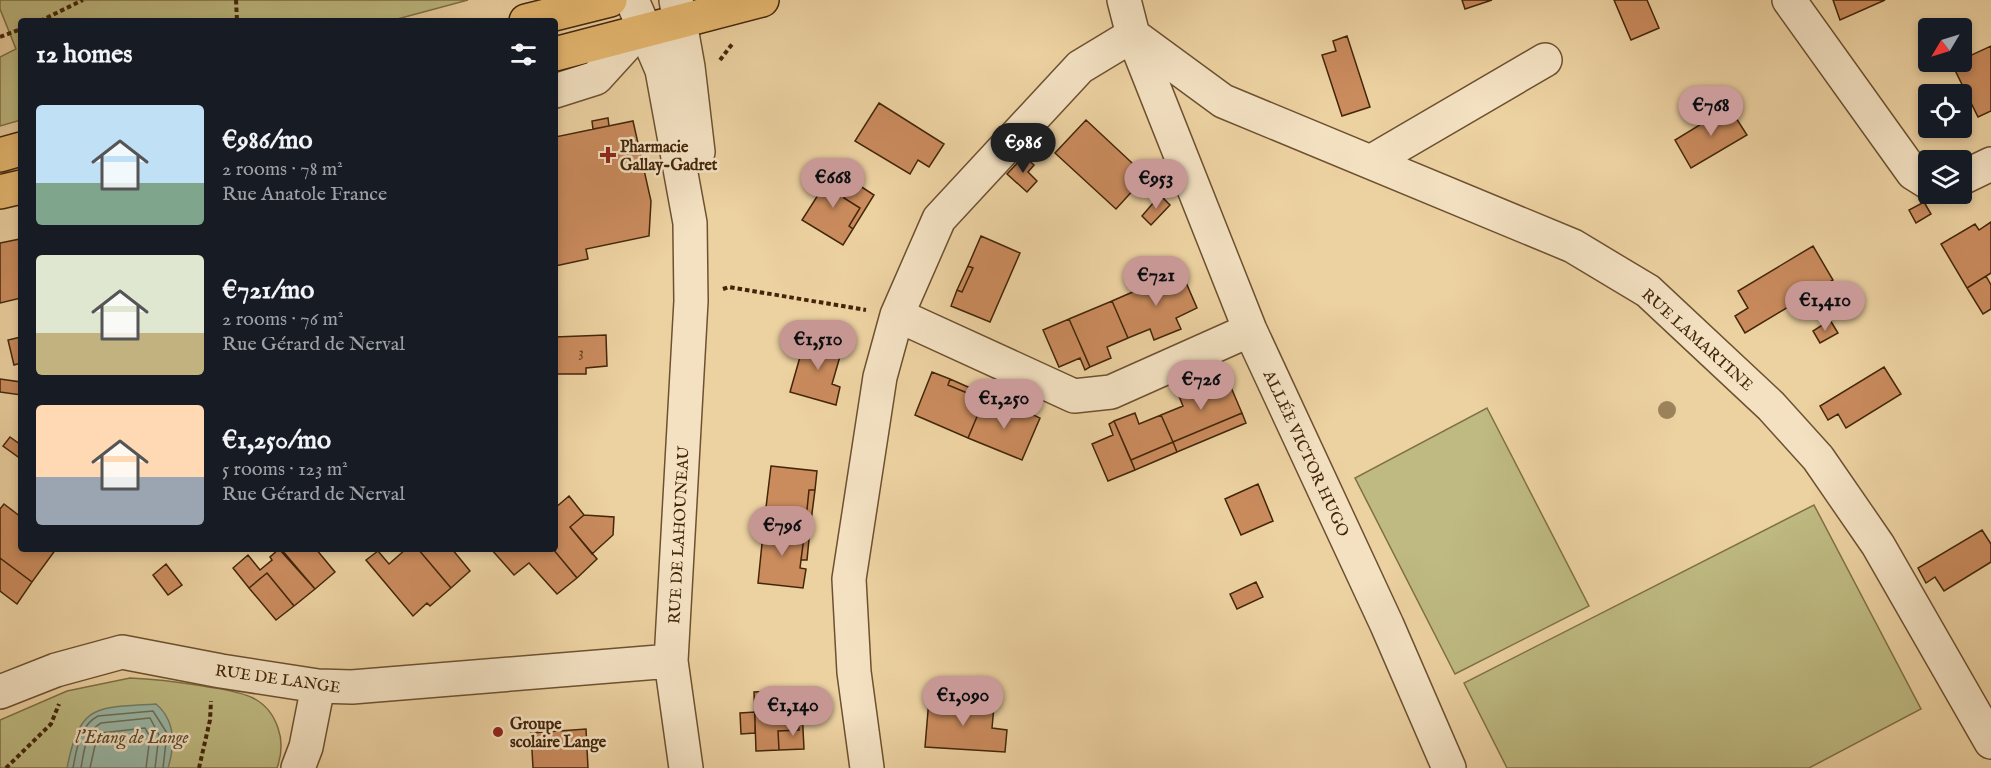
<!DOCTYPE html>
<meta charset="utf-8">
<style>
:root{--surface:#171b24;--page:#242831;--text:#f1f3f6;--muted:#9ea1a6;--accent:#c59692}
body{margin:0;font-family:"IM FELL English",serif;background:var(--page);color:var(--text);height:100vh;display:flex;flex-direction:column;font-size:22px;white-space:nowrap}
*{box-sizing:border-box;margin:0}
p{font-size:20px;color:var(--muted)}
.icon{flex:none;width:33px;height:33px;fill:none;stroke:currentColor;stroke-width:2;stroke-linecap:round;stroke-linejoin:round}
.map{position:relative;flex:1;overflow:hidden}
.panel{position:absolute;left:18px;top:18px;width:540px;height:534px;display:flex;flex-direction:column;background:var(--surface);border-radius:6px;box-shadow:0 3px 9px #0003}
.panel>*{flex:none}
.needle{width:39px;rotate:232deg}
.fabs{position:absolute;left:1918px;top:18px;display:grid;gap:12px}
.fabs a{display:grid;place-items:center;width:54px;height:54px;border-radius:6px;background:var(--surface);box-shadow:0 3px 9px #0003;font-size:30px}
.price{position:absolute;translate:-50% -51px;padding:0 14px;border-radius:21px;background:var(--accent);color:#111;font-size:20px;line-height:39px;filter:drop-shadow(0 2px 3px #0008)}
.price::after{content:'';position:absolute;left:50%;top:36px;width:18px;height:14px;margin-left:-9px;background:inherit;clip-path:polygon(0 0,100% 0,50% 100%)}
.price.selected{background:#222;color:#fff}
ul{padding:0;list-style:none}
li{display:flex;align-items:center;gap:18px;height:150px;padding:0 18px}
li span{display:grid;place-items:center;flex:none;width:168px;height:120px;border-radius:6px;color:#555}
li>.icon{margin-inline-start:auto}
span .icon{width:72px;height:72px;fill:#fffc;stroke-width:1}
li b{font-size:26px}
h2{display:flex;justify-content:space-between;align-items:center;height:72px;padding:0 18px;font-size:26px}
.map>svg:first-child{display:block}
.green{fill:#beba81;stroke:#807046;stroke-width:1.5}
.water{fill:#99b7a6;stroke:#777d68;stroke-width:1.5}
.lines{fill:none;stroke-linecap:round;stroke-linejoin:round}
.shore{stroke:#6e6e58;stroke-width:1.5}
.building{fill:#ca8b5d;stroke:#43260a;stroke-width:1.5}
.minor-casing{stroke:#6d5130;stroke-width:36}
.major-casing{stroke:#43260a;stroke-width:36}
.path{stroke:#43260a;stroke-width:4;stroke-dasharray:4.5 3;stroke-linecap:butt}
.minor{stroke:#f3e1c2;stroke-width:33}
.major{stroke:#e6b870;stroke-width:33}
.tree{fill:#9d835b}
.poi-dot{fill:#8f2418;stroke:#f3e1c2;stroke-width:2}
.labels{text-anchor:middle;stroke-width:5;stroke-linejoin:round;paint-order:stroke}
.number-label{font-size:14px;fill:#653f1f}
.poi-label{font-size:16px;font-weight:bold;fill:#43260a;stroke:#f3e1c2;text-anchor:start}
.street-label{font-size:16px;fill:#43260a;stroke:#f3e1c2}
.water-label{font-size:18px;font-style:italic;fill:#584a31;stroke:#f3e1c2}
</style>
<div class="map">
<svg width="1991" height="768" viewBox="0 0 1991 768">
<rect width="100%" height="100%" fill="#ecd1a1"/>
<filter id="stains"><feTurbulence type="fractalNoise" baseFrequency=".00333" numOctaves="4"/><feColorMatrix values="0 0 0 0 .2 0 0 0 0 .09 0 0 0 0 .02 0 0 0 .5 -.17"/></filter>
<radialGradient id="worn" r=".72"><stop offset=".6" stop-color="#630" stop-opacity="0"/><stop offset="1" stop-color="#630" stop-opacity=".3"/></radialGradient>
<path class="green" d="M0,0H468L390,21H21V120L0,126V57L16,49L0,9Z
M1487,408L1589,606L1455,674L1355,478Z
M1814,505L1921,709L1809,768H1507L1464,683Z
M130,678C155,679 178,682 203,686C235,692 266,692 278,728C283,742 282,754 277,768H0V720L67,691Z"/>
<path class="water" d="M156,704C176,721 175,745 168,768H67C80,703 95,708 156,704Z"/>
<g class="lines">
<path class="shore" d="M73,768C77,748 79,726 98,716L153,711L167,733L163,768
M81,768C84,752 85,732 101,723L150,718L159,735L155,768
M90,768L96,741L101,733L145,728L150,737L146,768"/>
</g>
<path class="building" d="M1462,0H1492L1465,9Z
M1614,0H1647L1659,28L1631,40Z
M1833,0H1885L1840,20Z
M1347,36L1370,107L1342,116L1322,55L1336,51L1333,41Z
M1991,46V111L1978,117L1952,64Z
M879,103L944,144L929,167L918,160L910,174L855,141Z
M1729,107L1747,135L1691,168L1675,140Z
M608,118L609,126L593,129L592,121Z
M1086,120L1146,176L1116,209L1055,153Z
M633,121L651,201L649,236L586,249L588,259L555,266V137Z
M1024,156L1034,165L1028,172L1037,181L1027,192L1007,174Z
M834,170L854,182L844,198L860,208L849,226L853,229L843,245L802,220Z
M854,182L874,195L853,229L849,226L860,208L844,198Z
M1160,195L1170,205L1151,225L1142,216Z
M1924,202L1931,214L1916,223L1909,210Z
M1991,222V273L1967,288L1941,244L1975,224L1979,230Z
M981,236L1020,253L990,322L951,306L957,290L962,292L973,268L968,266Z
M20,239L21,298L0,303V243Z
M1813,246L1833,280L1745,333L1735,316L1748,308L1738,291Z
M968,266L973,268L962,292L957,290Z
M1181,271L1197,308L1176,318L1181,329L1154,340L1150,329L1128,338L1112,301Z
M1986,276L1991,285V309L1983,314L1967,288Z
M1112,301L1128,338L1107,347L1111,358L1090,367L1069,319Z
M1069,319L1090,367L1085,370L1080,358L1059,367L1043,330Z
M1830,320L1838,333L1820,343L1813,331Z
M606,335L607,366L586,368V374H555V337Z
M806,336L843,346L832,384L840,387L836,405L790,392Z
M21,337V363L14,365L8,340Z
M1884,367L1901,394L1846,428L1838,414L1828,420L1820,406Z
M932,372L950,379L948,385L984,400L968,438L915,415Z
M0,379L21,382V395L0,392Z
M950,379L986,395L984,400L948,385Z
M1204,383L1209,395L1230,385L1242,413L1173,442L1161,415L1183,406L1178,394Z
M986,395L1023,410L1021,416L984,400Z
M984,400L1021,416L1023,410L1040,418L1022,460L968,438Z
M1135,413L1139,424L1161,415L1173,442L1131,460L1114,421Z
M1242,413L1246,423L1177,452L1173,442Z
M1114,421L1135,470L1108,481L1092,444L1113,435L1109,424Z
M10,437L21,445V459L3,446Z
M1173,442L1177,452L1135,470L1131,460Z
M771,466L817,471L815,490H809L805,529L764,524Z
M1258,484L1273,521L1241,535L1225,499Z
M809,490H815L810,529H805Z
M569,496L584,515L570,527L597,559L577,578L553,549H555V508Z
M4,504L21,517V549H56L32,582L0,558V509Z
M584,515L614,517L613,535L592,554L570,527Z
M764,524L805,529L800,568L806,569L803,588L758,583Z
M805,529H810L807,560H801Z
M1982,530L1991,544V562L1944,591L1935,577L1926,583L1918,568Z
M279,549L315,589L294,606L267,573L249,588L233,568L248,555L260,570L272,560L270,557Z
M281,549H316L335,572L315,589Z
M406,549H418L451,588L430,606L427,603L413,616L366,560L378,551L389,564Z
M418,549H452L470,571L451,588Z
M491,549H553L577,578L557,594L529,563L514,575Z
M0,558L32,582L17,604L0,591Z
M166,564L182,585L168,595L153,575Z
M267,573L294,606L276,620L249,588Z
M1256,582L1263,597L1237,609L1230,594Z
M802,690V709H797L799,730L778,731L779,750L756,751L754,692Z
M929,699L994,706L992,728L1007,730L1005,752L925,747Z
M797,709H802L804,749L779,750L778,731L799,730Z
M755,712V733L741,734L740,713Z
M586,729L588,768H533L531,733Z"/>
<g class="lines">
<g class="minor-casing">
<path id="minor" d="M632,0L662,70L690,223L691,301L671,661L686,768
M676,0L688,67L698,152
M1789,0L1913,173L1929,183
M1133,35L1223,101L1573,246L1648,291L1771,406L1818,458L1878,545L1991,742
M1133,35L1250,330L1387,625L1449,768
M555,91L596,78L637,33
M1372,161L1545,60
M1962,178L1991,164
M897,315L1074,396L1111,392L1250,330
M0,692L56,670L122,652L221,671L318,686L352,687L671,661
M298,768L306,747L318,686
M867,768L854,672L849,579L880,377L897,315L939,219L1080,67L1133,35L1124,0"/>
</g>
<g class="major-casing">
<path id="major" d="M526,21L610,0
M555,54L762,0
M0,155L21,149
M0,192L21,187"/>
</g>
<path class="path" d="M236,0L237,21
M40,21L83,0
M0,37L21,29
M720,60L733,43
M723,289L729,287L866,310
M6,768L51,724L59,704
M199,768L210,720L211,701"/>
<use href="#minor" class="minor"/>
<use href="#major" class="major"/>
</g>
<circle class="tree" cx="1667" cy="410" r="9"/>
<g class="poi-dot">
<path d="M605 146h6v6h6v6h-6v6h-6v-6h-6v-6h6z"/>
<circle cx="498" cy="732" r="6"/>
</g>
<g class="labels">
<g class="number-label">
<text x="581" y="357">3</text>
</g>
<g class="poi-label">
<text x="620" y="152">Pharmacie<tspan x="620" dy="18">Gallay-Gadret</tspan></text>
<text x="510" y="729">Groupe<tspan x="510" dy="18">scolaire Lange</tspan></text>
</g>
<g class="street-label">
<text transform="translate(1698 339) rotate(42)" y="6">RUE LAMARTINE</text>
<text transform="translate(1307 453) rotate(65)" y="6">ALLÉE VICTOR HUGO</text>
<text transform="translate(678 535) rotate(-87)" y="6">RUE DE LAHOUNEAU</text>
<text transform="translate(278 678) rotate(8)" y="6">RUE DE LANGE</text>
</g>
<g class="water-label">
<text x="132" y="743">l’Etang de Lange</text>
</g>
</g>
<rect width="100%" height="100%" filter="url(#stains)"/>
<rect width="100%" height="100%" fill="url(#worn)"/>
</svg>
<div class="fabs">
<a><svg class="needle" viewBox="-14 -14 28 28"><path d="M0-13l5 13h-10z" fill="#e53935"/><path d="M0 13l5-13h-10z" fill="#9ea1a6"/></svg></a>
<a><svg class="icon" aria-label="locate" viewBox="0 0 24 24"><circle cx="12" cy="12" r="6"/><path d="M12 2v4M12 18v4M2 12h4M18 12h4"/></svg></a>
<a><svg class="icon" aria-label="layers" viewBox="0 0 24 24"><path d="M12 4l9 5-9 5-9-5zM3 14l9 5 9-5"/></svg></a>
</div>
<b class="price" style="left:1711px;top:137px">€768</b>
<b class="price selected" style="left:1023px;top:174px">€986</b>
<b class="price" style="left:833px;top:209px">€668</b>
<b class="price" style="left:1156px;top:210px">€953</b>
<b class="price" style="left:1156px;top:307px">€721</b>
<b class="price" style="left:1825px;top:332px">€1,410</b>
<b class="price" style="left:818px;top:371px">€1,510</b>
<b class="price" style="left:1201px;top:411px">€726</b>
<b class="price" style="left:1004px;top:430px">€1,250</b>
<b class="price" style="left:782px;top:557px">€796</b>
<b class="price" style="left:963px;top:727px">€1,090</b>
<b class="price" style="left:793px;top:737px">€1,140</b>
<section class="panel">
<h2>12 homes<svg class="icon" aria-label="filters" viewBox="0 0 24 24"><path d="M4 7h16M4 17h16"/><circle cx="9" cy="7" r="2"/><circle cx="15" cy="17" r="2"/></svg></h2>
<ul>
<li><span style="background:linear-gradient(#bfe0f5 65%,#7fa58c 0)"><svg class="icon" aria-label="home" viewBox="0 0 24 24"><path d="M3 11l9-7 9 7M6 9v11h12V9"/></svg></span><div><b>€986/mo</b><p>2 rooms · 78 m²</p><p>Rue Anatole France</p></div></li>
<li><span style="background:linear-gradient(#dfe7d0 65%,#c2b280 0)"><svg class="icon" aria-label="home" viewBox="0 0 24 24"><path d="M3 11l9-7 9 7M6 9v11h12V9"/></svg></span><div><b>€721/mo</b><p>2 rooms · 76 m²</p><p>Rue Gérard de Nerval</p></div></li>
<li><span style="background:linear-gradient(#ffd9b3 60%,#9aa5b1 0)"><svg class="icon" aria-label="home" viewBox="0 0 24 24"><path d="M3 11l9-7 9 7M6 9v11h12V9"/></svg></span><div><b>€1,250/mo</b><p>5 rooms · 123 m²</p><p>Rue Gérard de Nerval</p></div></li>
</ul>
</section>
</div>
